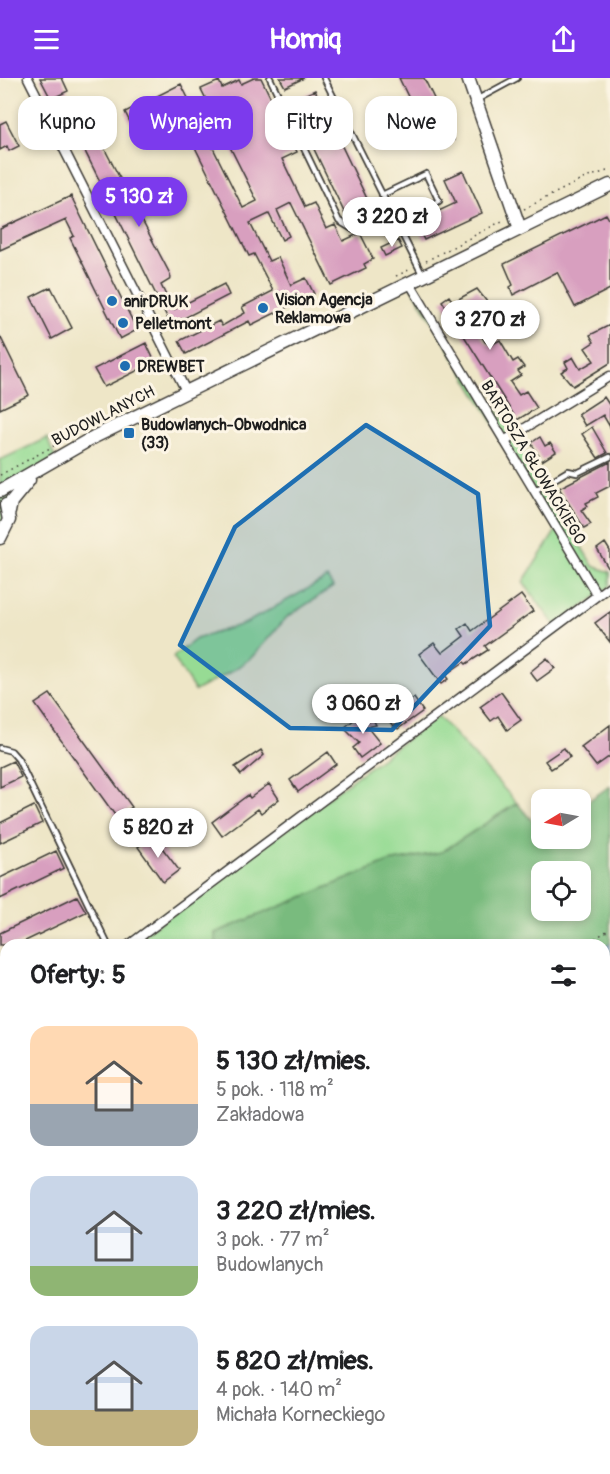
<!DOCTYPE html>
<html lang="pl">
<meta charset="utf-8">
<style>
:root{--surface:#fff;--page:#f2f2f2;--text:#202124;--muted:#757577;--accent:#7c3aed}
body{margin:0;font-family:Pangolin,sans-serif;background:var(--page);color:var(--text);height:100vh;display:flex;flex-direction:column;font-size:22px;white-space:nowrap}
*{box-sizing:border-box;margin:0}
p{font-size:20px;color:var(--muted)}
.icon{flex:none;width:33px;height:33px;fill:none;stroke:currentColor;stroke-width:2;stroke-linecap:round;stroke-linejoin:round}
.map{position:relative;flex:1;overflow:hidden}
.drawer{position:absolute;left:0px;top:861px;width:610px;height:536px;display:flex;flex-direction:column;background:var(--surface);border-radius:18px 18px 0 0;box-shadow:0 3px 9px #0003}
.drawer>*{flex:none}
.hud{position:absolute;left:18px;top:18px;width:574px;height:54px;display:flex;gap:12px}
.needle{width:39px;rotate:260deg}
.buttons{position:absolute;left:531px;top:711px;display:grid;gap:12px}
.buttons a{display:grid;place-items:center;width:60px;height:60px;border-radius:12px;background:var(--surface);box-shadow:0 3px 9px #0003;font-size:30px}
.price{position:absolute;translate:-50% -51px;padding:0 14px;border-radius:21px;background:#fff;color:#222;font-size:20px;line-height:39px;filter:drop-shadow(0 2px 3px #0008)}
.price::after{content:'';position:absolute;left:50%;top:36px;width:18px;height:14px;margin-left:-9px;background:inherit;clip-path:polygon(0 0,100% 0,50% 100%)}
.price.on{background:var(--accent);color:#fff}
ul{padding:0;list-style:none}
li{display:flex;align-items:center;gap:18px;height:150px;padding:0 30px}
li span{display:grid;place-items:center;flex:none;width:168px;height:120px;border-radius:18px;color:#555}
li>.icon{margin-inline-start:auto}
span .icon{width:72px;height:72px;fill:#fffc;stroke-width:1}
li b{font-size:26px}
h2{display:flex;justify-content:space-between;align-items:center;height:72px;padding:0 30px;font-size:26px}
.pill{padding:0 21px;border-radius:18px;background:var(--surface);box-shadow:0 3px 9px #0003;font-size:21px;line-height:54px}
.pill.on{background:var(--accent);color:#fff}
header{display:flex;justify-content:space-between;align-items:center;height:78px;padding:0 30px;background:var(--accent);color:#fff;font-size:27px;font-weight:700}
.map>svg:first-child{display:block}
.green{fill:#97db94;stroke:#5a7c58;stroke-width:1.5}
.forest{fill:#79bb7e;stroke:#4a6c4d;stroke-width:1.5;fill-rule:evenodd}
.water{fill:#7bb4eb;stroke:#4c6884;stroke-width:1.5}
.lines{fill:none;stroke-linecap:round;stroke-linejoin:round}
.stream{stroke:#7bb4eb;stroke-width:3}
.building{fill:#d89fbf}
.lane-casing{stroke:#3c3a36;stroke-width:8}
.street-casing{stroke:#3c3a36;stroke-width:11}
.secondary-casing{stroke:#3c3a36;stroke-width:15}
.path{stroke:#3c3a36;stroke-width:1.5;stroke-dasharray:1.5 4.5;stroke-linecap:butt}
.lane{stroke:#fff;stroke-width:4.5}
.street{stroke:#fff;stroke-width:8}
.secondary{stroke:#fff;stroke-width:12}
.marked{fill:#1f6fb2;fill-opacity:0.2;stroke:#1f6fb2;stroke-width:4.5;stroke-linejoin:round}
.poi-dot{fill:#1f6fb2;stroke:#fcf5e5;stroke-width:2}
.labels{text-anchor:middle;stroke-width:6;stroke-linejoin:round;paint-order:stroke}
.poi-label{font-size:16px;font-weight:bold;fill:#1c1c1c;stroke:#fcf5e5;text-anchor:start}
.street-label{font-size:16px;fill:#1c1c1c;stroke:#fcf5e5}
</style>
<header><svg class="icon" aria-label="menu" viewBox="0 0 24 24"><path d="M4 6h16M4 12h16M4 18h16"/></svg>Homiq<svg class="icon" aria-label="share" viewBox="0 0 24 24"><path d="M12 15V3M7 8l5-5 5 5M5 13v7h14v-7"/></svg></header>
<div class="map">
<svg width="610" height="1396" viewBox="0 0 610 1396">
<rect width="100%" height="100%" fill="#fcf5e5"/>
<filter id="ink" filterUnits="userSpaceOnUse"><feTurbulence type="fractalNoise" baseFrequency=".0167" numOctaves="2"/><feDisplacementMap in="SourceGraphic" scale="12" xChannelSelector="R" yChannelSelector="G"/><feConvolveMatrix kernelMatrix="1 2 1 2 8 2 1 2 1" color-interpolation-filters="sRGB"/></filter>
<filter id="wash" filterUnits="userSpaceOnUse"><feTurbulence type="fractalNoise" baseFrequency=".008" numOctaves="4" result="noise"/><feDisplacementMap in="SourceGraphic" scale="24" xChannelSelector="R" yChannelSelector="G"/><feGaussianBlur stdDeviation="1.35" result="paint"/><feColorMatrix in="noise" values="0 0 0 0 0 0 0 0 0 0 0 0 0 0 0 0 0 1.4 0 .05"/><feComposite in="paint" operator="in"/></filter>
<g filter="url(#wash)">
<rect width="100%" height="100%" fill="#eee6c7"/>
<path class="green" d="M409,204L514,357L593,488L610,494V508L556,549L523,504L557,451Z
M47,360L55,380C21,405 12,419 0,460V382Z
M327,500L333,509L287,539L252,579L232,593L195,613L173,579L196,561L246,545Z
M438,638L517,725L442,774L389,784L215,855L216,867H129Z
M6,980V1220L0,1224V985Z
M610,1086V1171L605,1175V1091Z
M605,1354L610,1359V1392L606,1396H291L297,1390H604Z"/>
<path class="forest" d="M610,708V866L605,870L604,867H216L215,855L389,784L442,774L517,725L541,753L542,760H580L581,728ZM542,794H580V832H542Z"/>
<path class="water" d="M610,866V1086L605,1091L604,870Z
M6,1356V1390L297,1391L291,1396H0V1361Z"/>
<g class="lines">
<path class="stream" d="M0,1224L6,1220"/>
</g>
<g id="blocks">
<path class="building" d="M40,0H62L68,13L51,21Z
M254,0H261L297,74L282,81L305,129L314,125L326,151L335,147L343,163L360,155L373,181L364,186L366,190L331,207L291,125L277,132L289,158L282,162L269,136L250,145L269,183L278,179L291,207L306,200L314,216L251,247L249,243L186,276L179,263L219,243L222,248L245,235L242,229L273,213L254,176L249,178L173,25L131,46L125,34L181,6L243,130L257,123L201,11L219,3L222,10L239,2L241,6Z
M280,0H304L285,9Z
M399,0H424L454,62L434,72Z
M315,12L370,127L346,138L291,23Z
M69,29L73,38L63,43L59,34Z
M6,43L19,68L9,73L7,68L0,72V46Z
M94,44L105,65L102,66L170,196L171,201L161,207L173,232L224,206L229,217L171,247L75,53Z
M463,93L482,135L424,162L415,144L456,125L445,101Z
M71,118L137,252L120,261L70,160L74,158L66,142L0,172V151Z
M606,136L610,143V211L575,229L557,194L513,217L510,209L513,207L504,186Z
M398,162L402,170L385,178L381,170Z
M51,209L72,250L52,261L31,219Z
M477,211L491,229L480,236L486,245L477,250L485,264L491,267L500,262L513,284L518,281L524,289L518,293L521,297L510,304L519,317L526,313L537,330L517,342L442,223L449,218L453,224Z
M610,247V285L573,308L561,294L568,290L565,284L573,279L580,291L594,283L585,270L594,264L590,257Z
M0,258L29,317L0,331Z
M146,265L155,284L104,309L94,291Z
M604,319L610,328V349L603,337L585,348L578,336Z
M592,349L607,375L598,380L582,356Z
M540,359L545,368L550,365L556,374L542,383L531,365Z
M610,384V408L596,415L598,419L586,425L588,428L581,432L591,446L584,450L559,410Z
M605,465L610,473V493L597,471Z
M521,517L533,533L485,568L488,572L466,586L464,584L445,597L448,601L441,606L419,576L434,565L442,575L464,558L459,551L467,545L472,553Z
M610,534V564L595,545Z
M547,580L555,590L537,603L530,594Z
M501,614L521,642L507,652L498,638L491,643L480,629Z
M50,616L132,729L117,740L35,626Z
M414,620L423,633L398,651L395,647L393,648L386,639Z
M372,639L376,647L367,649L380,665L360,680L353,670L359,665L344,650L356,640Z
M610,647V678L596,688L581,669Z
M564,670L570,679L551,691L545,683Z
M261,672L264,677L241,697L235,689Z
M328,674L336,686L298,714L290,702Z
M13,683L21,699L0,709V689Z
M269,706L279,721L261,735L258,731L222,758L212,744L248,717L250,720Z
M34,728L42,745L0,765V745Z
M153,758L179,792L163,804L138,769Z
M56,773L64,790L0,821V800Z
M77,818L86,834L17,867H0V855Z"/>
</g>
</g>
<g filter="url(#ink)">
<use href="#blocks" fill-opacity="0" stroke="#3c3a36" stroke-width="1.5"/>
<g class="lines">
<g class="lane-casing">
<path id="lane" d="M270,0L339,143L354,152L391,135
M324,0L422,196
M478,21L517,0
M382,117L426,96L439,123L395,143
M534,413L568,393L577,395L610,379
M0,670L11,673L18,681L108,867"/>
</g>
<g class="street-casing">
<path id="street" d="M28,0L186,313
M409,204L597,517
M504,363L610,298
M129,867L610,508
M0,985L6,980"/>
</g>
<g class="secondary-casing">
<path id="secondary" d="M468,0L520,151
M0,413L94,359L610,107
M9,434L11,424L29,402
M0,460L9,442L6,427"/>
</g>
<path class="path" d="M524,131L585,100L610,92
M426,183L504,142
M396,198L411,191
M0,397L61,364
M585,867L610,851
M606,1396L610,1392"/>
<use href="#lane" class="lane"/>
<use href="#street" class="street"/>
<use href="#secondary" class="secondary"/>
</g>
</g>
<path class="marked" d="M366,347L478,416L490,548L392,652L290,650L180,567L235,449Z"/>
<g class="poi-dot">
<circle cx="112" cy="223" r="6"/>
<circle cx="263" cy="230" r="6"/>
<circle cx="123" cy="245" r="6"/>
<circle cx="125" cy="288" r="6"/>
<rect x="123" y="349" width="12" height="12" rx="3"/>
</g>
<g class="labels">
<g class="poi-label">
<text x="275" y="227">Vision Agencja<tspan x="275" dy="18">Reklamowa</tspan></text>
<text x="124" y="229">anirDRUK</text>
<text x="135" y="251">Pelletmont</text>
<text x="137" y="294">DREWBET</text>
<text x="141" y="352">Budowlanych-Obwodnica<tspan x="141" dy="18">(33)</tspan></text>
</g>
<g class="street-label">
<text transform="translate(103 337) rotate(-27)" y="6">BUDOWLANYCH</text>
<text transform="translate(534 384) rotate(59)" y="6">BARTOSZA GŁOWACKIEGO</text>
</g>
</g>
</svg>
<div class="buttons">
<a><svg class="needle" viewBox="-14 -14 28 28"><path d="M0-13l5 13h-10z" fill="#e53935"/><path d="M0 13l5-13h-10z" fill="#757577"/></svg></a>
<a><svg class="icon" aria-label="locate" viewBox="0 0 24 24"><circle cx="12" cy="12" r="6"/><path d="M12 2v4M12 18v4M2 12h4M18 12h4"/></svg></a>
</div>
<b class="price on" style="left:139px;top:150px">5 130 zł</b>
<b class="price" style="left:392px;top:170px">3 220 zł</b>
<b class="price" style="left:490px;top:273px">3 270 zł</b>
<b class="price" style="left:363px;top:657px">3 060 zł</b>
<b class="price" style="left:158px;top:781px">5 820 zł</b>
<div class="hud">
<a class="pill">Kupno</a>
<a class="pill on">Wynajem</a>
<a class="pill">Filtry</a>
<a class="pill">Nowe</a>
</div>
<section class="drawer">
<h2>Oferty: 5<svg class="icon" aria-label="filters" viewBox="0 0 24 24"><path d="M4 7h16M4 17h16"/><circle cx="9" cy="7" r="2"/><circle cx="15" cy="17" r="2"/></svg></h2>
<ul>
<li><span style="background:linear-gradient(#ffd9b3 65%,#9aa5b1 0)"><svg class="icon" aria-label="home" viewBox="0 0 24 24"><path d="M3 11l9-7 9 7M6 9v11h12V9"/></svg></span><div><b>5 130 zł/mies.</b><p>5 pok. · 118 m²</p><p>Zakładowa</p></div></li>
<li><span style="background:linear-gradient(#c9d6e8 75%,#8fb573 0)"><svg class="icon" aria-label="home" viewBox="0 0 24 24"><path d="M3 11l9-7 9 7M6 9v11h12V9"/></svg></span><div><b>3 220 zł/mies.</b><p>3 pok. · 77 m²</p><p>Budowlanych</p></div></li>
<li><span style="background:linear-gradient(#c9d6e8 70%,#c2b280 0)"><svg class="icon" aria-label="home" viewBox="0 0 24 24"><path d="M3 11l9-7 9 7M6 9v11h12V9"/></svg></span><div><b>5 820 zł/mies.</b><p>4 pok. · 140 m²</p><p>Michała Korneckiego</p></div></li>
</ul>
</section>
</div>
